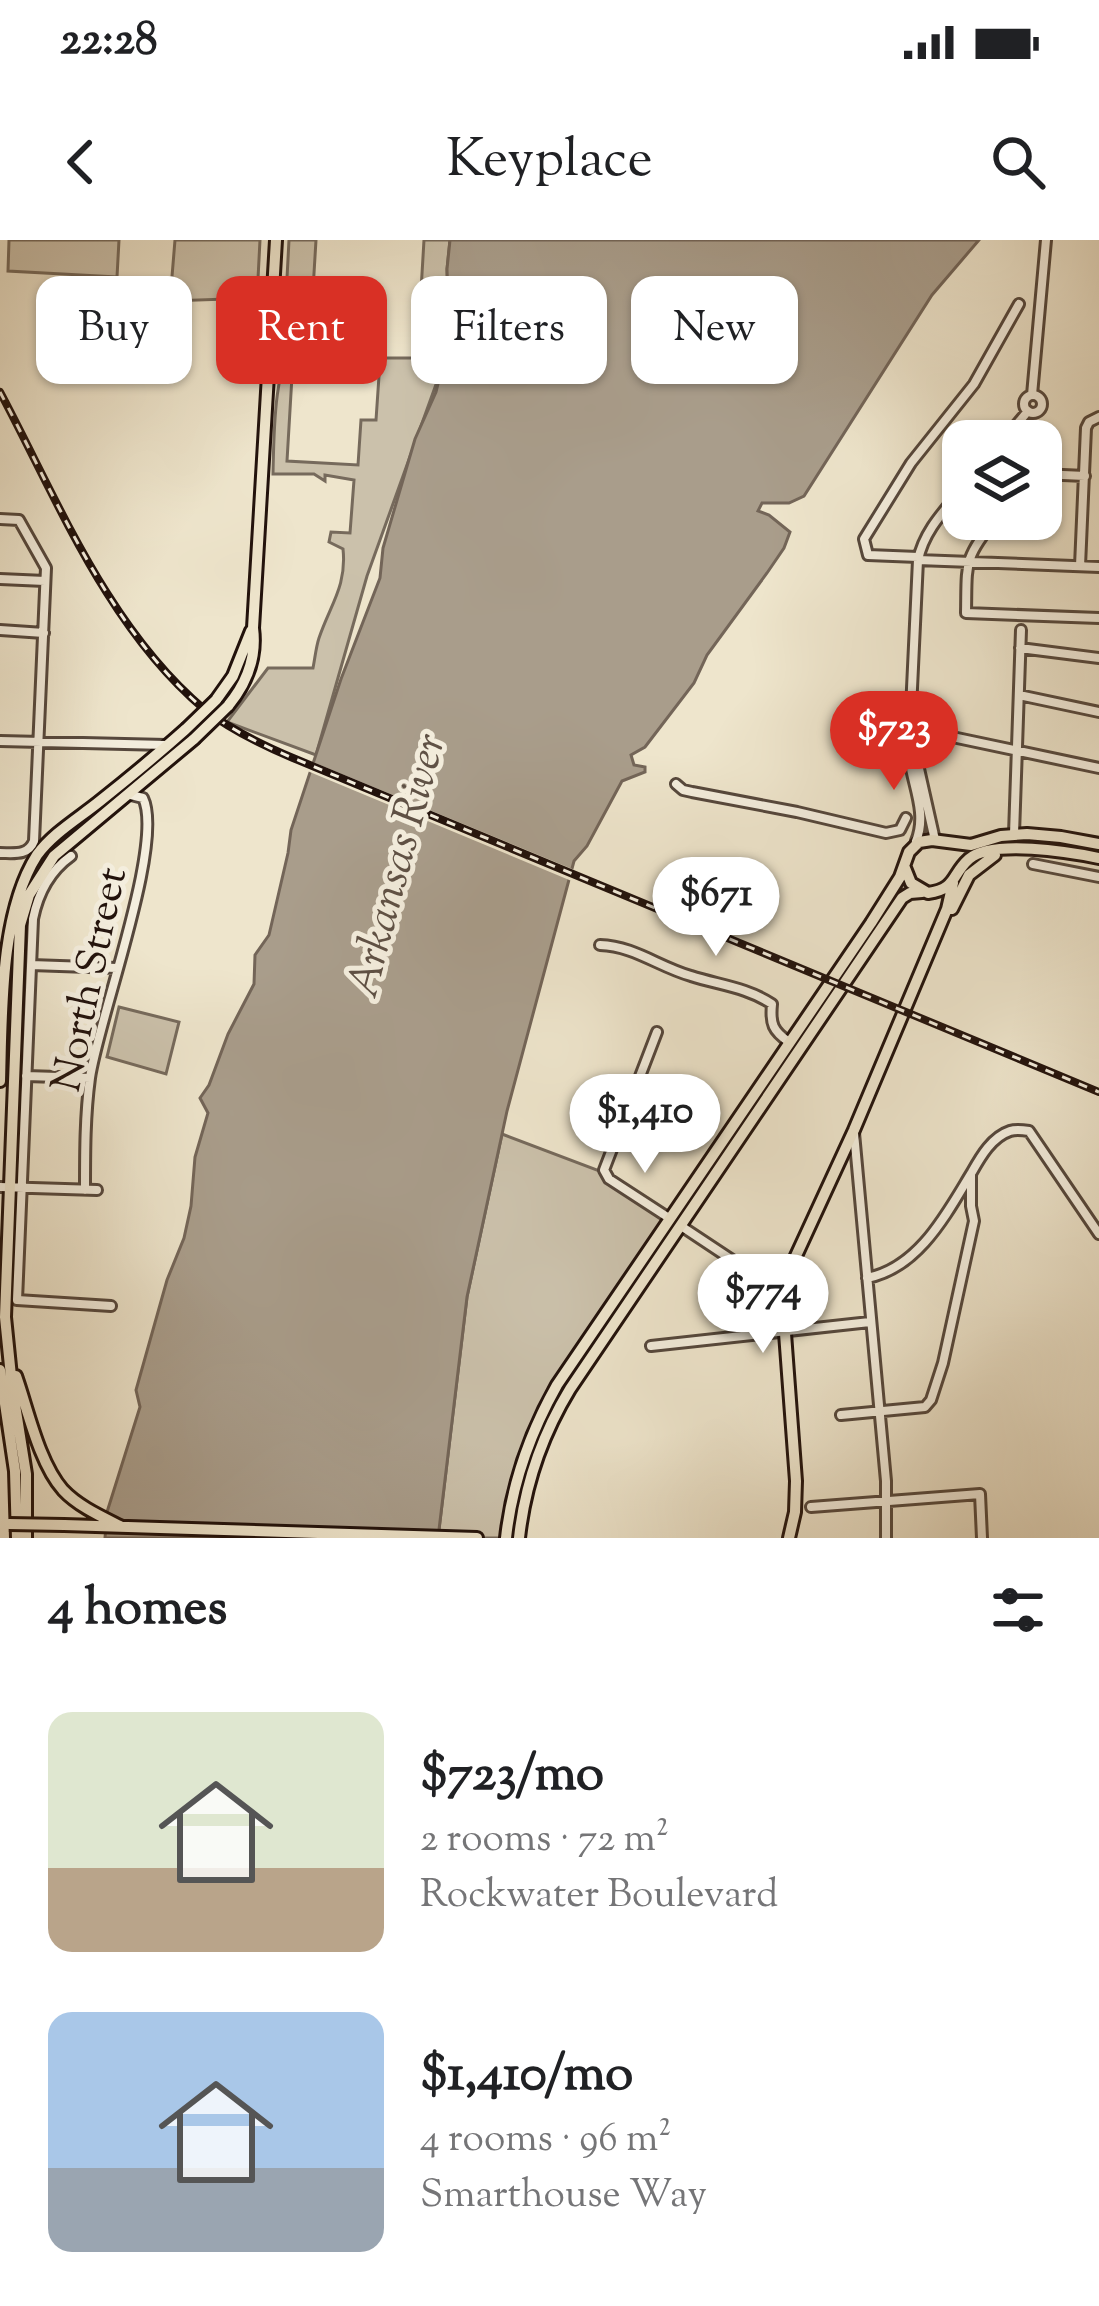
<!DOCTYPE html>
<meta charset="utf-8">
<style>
:root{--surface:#fff;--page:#f2f2f2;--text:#202124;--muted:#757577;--accent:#d93025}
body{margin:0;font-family:"Sorts Mill Goudy",serif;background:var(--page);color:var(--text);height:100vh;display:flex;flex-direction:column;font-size:45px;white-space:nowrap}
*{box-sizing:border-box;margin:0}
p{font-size:39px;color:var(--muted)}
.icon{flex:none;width:66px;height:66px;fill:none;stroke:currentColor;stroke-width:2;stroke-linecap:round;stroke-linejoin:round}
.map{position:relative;height:1298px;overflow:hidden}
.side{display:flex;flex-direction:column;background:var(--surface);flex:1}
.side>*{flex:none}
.banner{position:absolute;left:36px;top:36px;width:1029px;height:108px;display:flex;gap:24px}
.tools{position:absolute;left:942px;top:180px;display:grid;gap:24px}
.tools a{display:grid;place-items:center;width:120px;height:120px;border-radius:24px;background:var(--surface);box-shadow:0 3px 9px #0004;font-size:60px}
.price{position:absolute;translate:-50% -102px;padding:0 27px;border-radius:42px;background:#fff;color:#222;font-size:39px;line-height:78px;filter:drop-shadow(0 3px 6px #0008)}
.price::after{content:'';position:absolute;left:50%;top:72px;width:36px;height:27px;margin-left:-18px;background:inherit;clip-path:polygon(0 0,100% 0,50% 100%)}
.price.on{background:var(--accent);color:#fff}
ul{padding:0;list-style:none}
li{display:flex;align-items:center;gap:36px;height:300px;padding:0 48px}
li span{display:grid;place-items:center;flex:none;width:336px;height:240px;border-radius:24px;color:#555}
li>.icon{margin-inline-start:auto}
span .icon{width:144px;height:144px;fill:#fffc;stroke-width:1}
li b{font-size:51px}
h2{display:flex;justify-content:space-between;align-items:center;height:144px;padding:0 48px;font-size:51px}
.chip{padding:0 42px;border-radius:24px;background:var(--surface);box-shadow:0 3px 9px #0004;font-size:42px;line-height:108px}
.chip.on{background:var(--accent);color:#fff}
.status{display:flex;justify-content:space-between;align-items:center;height:84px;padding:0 60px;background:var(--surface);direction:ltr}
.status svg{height:33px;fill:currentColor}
header{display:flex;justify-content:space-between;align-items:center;height:156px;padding:0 48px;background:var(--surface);font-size:54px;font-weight:600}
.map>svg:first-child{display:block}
.green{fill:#cbc1ab;stroke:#766a5c;stroke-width:3}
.water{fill:#a99d8b;stroke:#736558;stroke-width:3}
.pier{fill:#eee5cc}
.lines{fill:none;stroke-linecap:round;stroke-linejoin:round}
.minor-casing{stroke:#55473c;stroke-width:14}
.major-casing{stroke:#22120c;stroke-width:16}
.minor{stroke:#f4eede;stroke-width:8}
.major{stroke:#eee5cc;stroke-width:10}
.rail-casing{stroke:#22120c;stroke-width:8}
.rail{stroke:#f4eede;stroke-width:3;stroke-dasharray:9;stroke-linecap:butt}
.major-bridge-casing{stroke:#22120c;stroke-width:16;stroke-linecap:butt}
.major-bridge{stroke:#eee5cc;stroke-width:10}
.labels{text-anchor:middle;stroke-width:10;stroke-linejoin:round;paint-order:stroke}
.street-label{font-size:42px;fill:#22120c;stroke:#f4eede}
.water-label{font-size:45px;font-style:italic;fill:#5f5145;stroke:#f4eede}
</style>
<div class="status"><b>22:28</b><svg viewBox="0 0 49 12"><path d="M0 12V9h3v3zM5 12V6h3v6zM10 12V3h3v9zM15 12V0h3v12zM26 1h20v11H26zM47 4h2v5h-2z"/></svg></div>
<header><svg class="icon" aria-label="back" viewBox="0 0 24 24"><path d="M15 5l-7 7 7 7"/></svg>Keyplace<svg class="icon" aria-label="search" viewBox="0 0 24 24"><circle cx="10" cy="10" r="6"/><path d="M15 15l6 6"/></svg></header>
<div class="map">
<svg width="1099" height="1298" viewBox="0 0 1099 1298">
<rect width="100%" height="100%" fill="#eee5cc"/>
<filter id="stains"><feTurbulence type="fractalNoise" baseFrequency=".00167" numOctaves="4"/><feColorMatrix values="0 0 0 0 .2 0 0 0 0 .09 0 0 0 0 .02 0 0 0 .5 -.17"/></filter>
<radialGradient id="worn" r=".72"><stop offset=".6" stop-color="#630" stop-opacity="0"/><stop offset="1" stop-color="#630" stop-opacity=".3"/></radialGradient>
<path class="green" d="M9,0H119L117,37L8,31Z
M175,0H260L257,58L170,61Z
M289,0H316L313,50L318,51L312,74L295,69L287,38Z
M424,0H450L447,29L449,98L443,125L367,336L316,515L227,482L268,428H313C315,418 316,407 319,398C330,365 347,346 343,309L329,302L331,292L350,293L354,240L325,235V241L314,234H273C274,184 274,131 298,86L329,87L335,91L336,108H304L298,119H293L287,221L358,225L361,180H376L379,136L368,135L371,93H375L374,118H417Z
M119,767L179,782L166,834L107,817Z
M502,894L605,933L669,978L565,1133L527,1206L506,1298H438L467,1057Z"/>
<path class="water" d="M450,0H979L932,55L804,256L789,263H762L758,271L769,275L790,292L784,308L767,333L707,415L694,443L645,507L631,515L634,525L645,527V532L622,541L587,606L574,621L507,871L467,1057L438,1298H105L107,1272L140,1167L136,1150L167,1040L184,998L191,966L195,917L208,873L200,858L209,845L228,794L254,744L255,715L269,695L288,613L291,590L341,439L380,338L383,308L415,199L436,152L449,98L447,29Z"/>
<path class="pier" d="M308,520L577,631L574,642L305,530Z"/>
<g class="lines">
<g class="minor-casing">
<path id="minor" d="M1032,155L1046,0
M1024 164a9 9 0 1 1 18 0a9 9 0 1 1-18 0Z
M1003,201L1028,171
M1041,234L1085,236
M0,279L19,280L46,328L34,601C28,616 14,613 0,613
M996,279C963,318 967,324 966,373L1099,378
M918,317L868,315L864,299L911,223L974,144L1019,64
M918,320L1099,327
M1080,326L1086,188L1089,182L1099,177
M0,339L45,341
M0,390L44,393
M1020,408L1099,418
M1019,455L1099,472
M910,491H924L1099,528
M911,493L935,600
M0,501L166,505
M676,544L683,550L692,552L797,572L886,593L900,590L906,578
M1014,594L1021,390
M916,601C931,565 901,529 910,491L918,320C924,291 944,271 963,248
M71,616C50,631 38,654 33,679L17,1060L111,1066
M1033,624L1099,637
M600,705C634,706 659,727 691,736C719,745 746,747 772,764C770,784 773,791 789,802
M31,725L117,728
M657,792L604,930L609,939L669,978
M26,836L90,838
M854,893L886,1241V1298
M0,947L97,950
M85,950C85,913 85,875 90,838C98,780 165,603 143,558L131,555
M681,986L782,1053
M867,1038C919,1028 947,973 972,932C981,916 992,897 1010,891C1016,889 1023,890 1029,891L1099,994
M651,1106L870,1082
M841,1175L925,1167L931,1160L943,1123L974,981L971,966V935
M811,1267L980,1254L982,1298"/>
</g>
<g class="major-casing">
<path id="major" d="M216,460L233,436L251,391
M228,466C247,443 257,418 253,388L276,0
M905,628L911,643L928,653C957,649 951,635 969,619C992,599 1070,612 1099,618
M952,669L969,635L995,615
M0,841C2,771 0,673 37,615C53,593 79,578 100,561C129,538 158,514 186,489
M0,1130L15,1231L17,1298
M16,1136C28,1170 39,1223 63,1250C78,1266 100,1276 120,1286
M64,1285L477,1298
M26,1298V1234L12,1146L5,1077L20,685L29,655L54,616L194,499
M506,1298C512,1243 530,1193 557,1145L871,683L900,637L909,612L919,602L932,600L971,605L1001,596L1027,594L1061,597L1099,604
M519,1298C525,1244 542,1195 570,1149L902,658L910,653L922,652
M789,1298L795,1272L796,1241L782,1053L789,1031L854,890L947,669L953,643"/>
</g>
<use href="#minor" class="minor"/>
<use href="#major" class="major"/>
<g class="rail-casing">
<path id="rail" d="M0,152C58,261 108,388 204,469C231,490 262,505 293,518L1099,852"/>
</g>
<use href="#rail" class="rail"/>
<g class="major-bridge-casing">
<path id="major-bridge" d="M186,489L216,460
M194,499L228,466
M9,1284L64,1285"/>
</g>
<use href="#major-bridge" class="major-bridge"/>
</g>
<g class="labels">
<g class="street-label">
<text transform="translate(87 739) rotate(-78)" y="15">North Street</text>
</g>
<g class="water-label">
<text transform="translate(394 625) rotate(-75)" y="16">Arkansas River</text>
</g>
</g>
<rect width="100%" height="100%" filter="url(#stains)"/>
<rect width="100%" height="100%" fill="url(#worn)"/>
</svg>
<div class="tools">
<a><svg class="icon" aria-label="layers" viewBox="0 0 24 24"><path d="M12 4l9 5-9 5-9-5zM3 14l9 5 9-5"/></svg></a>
</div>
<b class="price on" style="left:894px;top:553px">$723</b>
<b class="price" style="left:716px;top:719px">$671</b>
<b class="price" style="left:645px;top:936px">$1,410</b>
<b class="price" style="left:763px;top:1116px">$774</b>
<div class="banner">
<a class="chip">Buy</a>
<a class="chip on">Rent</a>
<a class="chip">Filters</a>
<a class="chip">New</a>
</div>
</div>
<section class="side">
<h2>4 homes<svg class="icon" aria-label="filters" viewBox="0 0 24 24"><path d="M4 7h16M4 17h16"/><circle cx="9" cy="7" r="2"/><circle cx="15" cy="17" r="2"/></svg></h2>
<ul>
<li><span style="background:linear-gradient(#dfe7d0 65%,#b9a48a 0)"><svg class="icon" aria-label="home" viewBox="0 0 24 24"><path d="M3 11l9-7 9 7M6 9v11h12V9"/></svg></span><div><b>$723/mo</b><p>2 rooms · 72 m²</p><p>Rockwater Boulevard</p></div></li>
<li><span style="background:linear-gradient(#a9c7e8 65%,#9aa5b1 0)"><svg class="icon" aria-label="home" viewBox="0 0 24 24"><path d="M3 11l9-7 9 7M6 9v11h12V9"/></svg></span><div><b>$1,410/mo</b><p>4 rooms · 96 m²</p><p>Smarthouse Way</p></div></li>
</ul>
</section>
